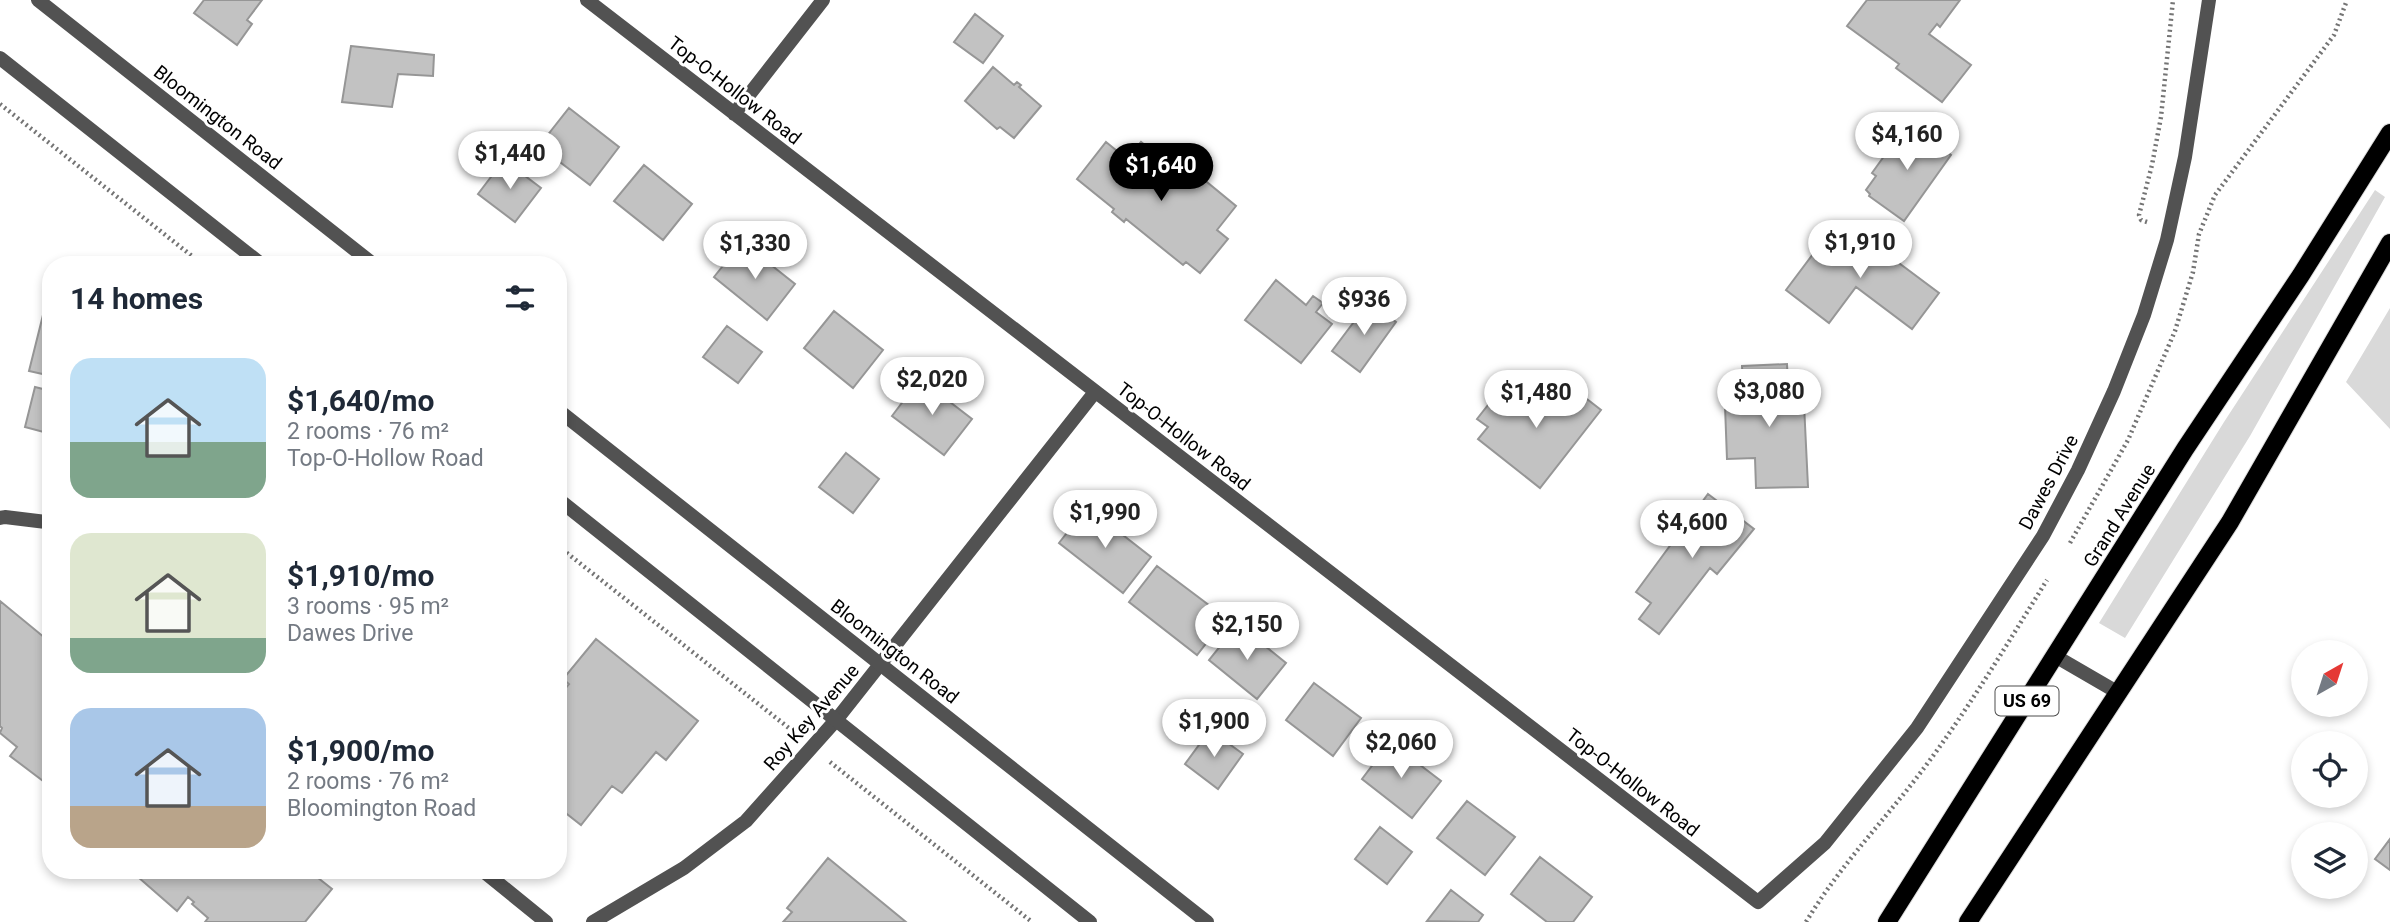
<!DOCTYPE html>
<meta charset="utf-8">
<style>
:root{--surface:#fff;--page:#f2f2f3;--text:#1f2937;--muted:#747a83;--accent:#000}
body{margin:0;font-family:Roboto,sans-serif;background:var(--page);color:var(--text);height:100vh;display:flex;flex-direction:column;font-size:26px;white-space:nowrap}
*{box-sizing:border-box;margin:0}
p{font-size:23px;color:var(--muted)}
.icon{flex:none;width:38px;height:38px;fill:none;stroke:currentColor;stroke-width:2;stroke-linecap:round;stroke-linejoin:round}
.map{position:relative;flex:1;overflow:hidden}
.sheet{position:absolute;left:42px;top:256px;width:525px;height:623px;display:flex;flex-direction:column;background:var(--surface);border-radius:28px;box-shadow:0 4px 10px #0003}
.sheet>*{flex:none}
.needle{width:46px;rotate:39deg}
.tools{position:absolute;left:2291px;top:640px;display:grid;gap:14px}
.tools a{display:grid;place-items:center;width:77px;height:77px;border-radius:50%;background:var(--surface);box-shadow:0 4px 10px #0003;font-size:35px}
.price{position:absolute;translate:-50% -60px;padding:0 16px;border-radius:24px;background:#fff;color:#222;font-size:23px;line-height:46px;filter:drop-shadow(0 2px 4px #0008)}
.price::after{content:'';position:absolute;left:50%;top:42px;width:21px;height:16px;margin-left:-10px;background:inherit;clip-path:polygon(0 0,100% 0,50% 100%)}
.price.on{background:var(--accent);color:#fff}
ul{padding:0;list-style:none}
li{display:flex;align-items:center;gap:21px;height:175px;padding:0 28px}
li span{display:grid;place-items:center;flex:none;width:196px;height:140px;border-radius:21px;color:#555}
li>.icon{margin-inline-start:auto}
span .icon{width:84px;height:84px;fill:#fffc;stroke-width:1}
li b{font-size:30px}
h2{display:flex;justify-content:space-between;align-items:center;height:84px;padding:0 28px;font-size:30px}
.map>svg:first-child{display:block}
.green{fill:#d9d9d9}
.building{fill:#c2c2c2;stroke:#969696;stroke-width:2}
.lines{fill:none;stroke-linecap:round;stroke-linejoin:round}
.primary-casing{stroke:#dbdbdb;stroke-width:20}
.path{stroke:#747474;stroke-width:4.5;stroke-dasharray:2 3.5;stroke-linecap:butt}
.service{stroke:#525252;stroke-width:14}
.minor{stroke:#525252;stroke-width:14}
.tertiary{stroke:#525252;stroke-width:14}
.primary{stroke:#000;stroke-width:18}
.labels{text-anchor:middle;stroke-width:6;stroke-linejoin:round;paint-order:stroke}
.shield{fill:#fff;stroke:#4c4c4c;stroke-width:2}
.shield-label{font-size:18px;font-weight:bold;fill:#000}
.street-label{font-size:19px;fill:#000;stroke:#fff}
</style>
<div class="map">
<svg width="2390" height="922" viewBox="0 0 2390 922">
<rect width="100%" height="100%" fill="#fff"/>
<path class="green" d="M2375,190L2385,197L2250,436L2125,638L2099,623L2224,422Z
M2390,308V429L2346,382Z"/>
<path class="building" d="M204,0H262L247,20L252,24L237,45L194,13Z
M1867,0H1960L1940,27L1937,24L1929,34L1971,65L1942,102L1896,68L1899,64L1847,26Z
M975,14L1003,36L983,63L954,42Z
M351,46L434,55L433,76L398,74L392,107L342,102Z
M993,67L1014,85L1017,82L1021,85L1019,87L1041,106L1014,138L1000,127L997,129L965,101Z
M569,108L619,147L590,185L539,146Z
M1908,123L1951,155L1904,221L1869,196L1870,194L1866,190L1876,176L1872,173Z
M1106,142L1127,159L1141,142L1162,159L1157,166L1179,184L1191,169L1236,206L1217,230L1228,239L1200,273L1186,262L1183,265L1126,219L1124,222L1112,212L1114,209L1077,179Z
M504,160L541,188L515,222L478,194Z
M644,165L692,204L663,240L614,201Z
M1848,225L1939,293L1912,329L1856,287L1829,323L1786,290L1828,234L1837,240Z
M742,242L795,284L767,320L714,277Z
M1276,280L1306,305L1313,296L1323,303L1316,312L1332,324L1301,363L1245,320Z
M47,299L51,300V434L25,427L35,387L43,389L47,375L29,371Z
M1369,302L1396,322L1360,372L1332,351Z
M834,311L883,350L853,388L804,348Z
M727,326L762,352L738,383L703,357Z
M1787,364L1789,404H1804L1808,487L1756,488L1755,458L1727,459L1725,406H1744L1742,366Z
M920,379L972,419L944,455L892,416Z
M1565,382L1601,410L1540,488L1478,439L1488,427L1477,419L1503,386L1539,414Z
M846,453L879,479L853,513L819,487Z
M1708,494L1754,529L1717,574L1710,568L1659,634L1639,619L1651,603L1636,592Z
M1087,507L1151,557L1123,593L1059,543Z
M1157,566L1226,618L1197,655L1129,602Z
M0,601L45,638L46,636L51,639V787L10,756L17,747L0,733L2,728L0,726Z
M1238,624L1286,663L1257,699L1209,660Z
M596,639L698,721L666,760L656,752L622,793L612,786L581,825L558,807V697L569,684L563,679Z
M1314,683L1361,718L1333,756L1286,720Z
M1210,730L1243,754L1218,789L1185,764Z
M1390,742L1441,781L1412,818L1362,779Z
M1467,801L1515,837L1485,875L1437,838Z
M1380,827L1412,852L1387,884L1355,859Z
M2390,839V870L2375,859Z
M1540,857L1592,897L1573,922H1547L1511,894Z
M828,858L906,922H783L792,912L787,908Z
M130,870H308L332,889L305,922H205L208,918L192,904L194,902L188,897L177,911Z
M1451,890L1483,915L1478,922L1427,921Z"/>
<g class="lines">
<g class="primary-casing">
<path id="primary" d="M1887,922L2185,449L2301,275L2390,133
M1968,922L2230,522L2390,243"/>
</g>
<path class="path" d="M0,104L202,264
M2147,222L2141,220L2139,215L2152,165L2161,117L2173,0
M2070,543L2128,440L2175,331L2193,272L2199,234L2215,195L2334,35L2347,0
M558,546L794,732
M830,762L1032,922
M1806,922C1842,862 1889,816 1930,760C1972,703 2009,641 2047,580"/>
<path class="service" d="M2055,656L2117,692"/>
<path class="minor" d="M587,0L1758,902L1825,843L1917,728L2043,536L2078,470L2114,391L2144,315L2167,240L2185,157L2209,0
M734,114L823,0
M0,518L5,517L46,522L51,525
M482,870L546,922
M593,922L684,868L746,821L837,719L1095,392"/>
<path class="tertiary" d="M38,0L373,264
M0,58L261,264
M558,410L1207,922
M558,499L1090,922"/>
<use href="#primary" class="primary"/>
</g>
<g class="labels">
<rect class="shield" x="1995.5" y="686.5" width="63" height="29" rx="5"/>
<g class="shield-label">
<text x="2027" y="707">US 69</text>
</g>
<g class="street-label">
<text transform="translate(735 90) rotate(38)" y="7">Top-O-Hollow Road</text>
<text transform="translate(218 117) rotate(38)" y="7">Bloomington Road</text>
<text transform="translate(1184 436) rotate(38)" y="7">Top-O-Hollow Road</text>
<text transform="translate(2048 482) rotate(-62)" y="7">Dawes Drive</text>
<text transform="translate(2119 515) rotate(-58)" y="7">Grand Avenue</text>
<text transform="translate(895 651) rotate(38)" y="7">Bloomington Road</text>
<text transform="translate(811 717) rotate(-49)" y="7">Roy Key Avenue</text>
<text transform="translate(1633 782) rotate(38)" y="7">Top-O-Hollow Road</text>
</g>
</g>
</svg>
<div class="tools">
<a><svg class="needle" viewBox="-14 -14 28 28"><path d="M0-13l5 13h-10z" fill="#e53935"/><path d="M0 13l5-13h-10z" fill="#747a83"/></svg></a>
<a><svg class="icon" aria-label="locate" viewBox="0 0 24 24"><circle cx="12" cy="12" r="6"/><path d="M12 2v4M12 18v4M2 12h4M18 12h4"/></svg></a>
<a><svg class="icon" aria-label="layers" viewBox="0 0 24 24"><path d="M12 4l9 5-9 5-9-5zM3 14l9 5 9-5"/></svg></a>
</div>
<b class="price" style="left:1907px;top:172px">$4,160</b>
<b class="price" style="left:510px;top:191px">$1,440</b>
<b class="price on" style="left:1161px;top:203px">$1,640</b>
<b class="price" style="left:1860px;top:280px">$1,910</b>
<b class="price" style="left:755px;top:281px">$1,330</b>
<b class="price" style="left:1364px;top:337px">$936</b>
<b class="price" style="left:932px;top:417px">$2,020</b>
<b class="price" style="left:1769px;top:429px">$3,080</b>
<b class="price" style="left:1536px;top:430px">$1,480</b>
<b class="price" style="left:1105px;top:550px">$1,990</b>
<b class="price" style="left:1692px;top:560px">$4,600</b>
<b class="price" style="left:1247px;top:662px">$2,150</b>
<b class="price" style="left:1214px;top:759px">$1,900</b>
<b class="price" style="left:1401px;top:780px">$2,060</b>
<section class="sheet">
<h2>14 homes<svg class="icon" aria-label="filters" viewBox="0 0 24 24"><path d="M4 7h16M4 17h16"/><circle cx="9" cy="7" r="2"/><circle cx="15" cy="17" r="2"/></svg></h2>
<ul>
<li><span style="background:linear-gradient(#bfe0f5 60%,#7fa58c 0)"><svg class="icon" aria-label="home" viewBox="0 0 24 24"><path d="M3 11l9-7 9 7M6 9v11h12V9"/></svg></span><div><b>$1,640/mo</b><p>2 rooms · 76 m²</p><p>Top-O-Hollow Road</p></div></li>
<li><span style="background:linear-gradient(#dfe7d0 75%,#7fa58c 0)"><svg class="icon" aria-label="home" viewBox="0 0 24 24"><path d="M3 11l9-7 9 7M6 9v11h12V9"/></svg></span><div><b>$1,910/mo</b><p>3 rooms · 95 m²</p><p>Dawes Drive</p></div></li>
<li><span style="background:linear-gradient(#a9c7e8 70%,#b9a48a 0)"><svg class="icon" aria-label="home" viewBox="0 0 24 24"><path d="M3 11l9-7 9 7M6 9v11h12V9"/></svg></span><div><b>$1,900/mo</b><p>2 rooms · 76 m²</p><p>Bloomington Road</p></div></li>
</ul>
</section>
</div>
